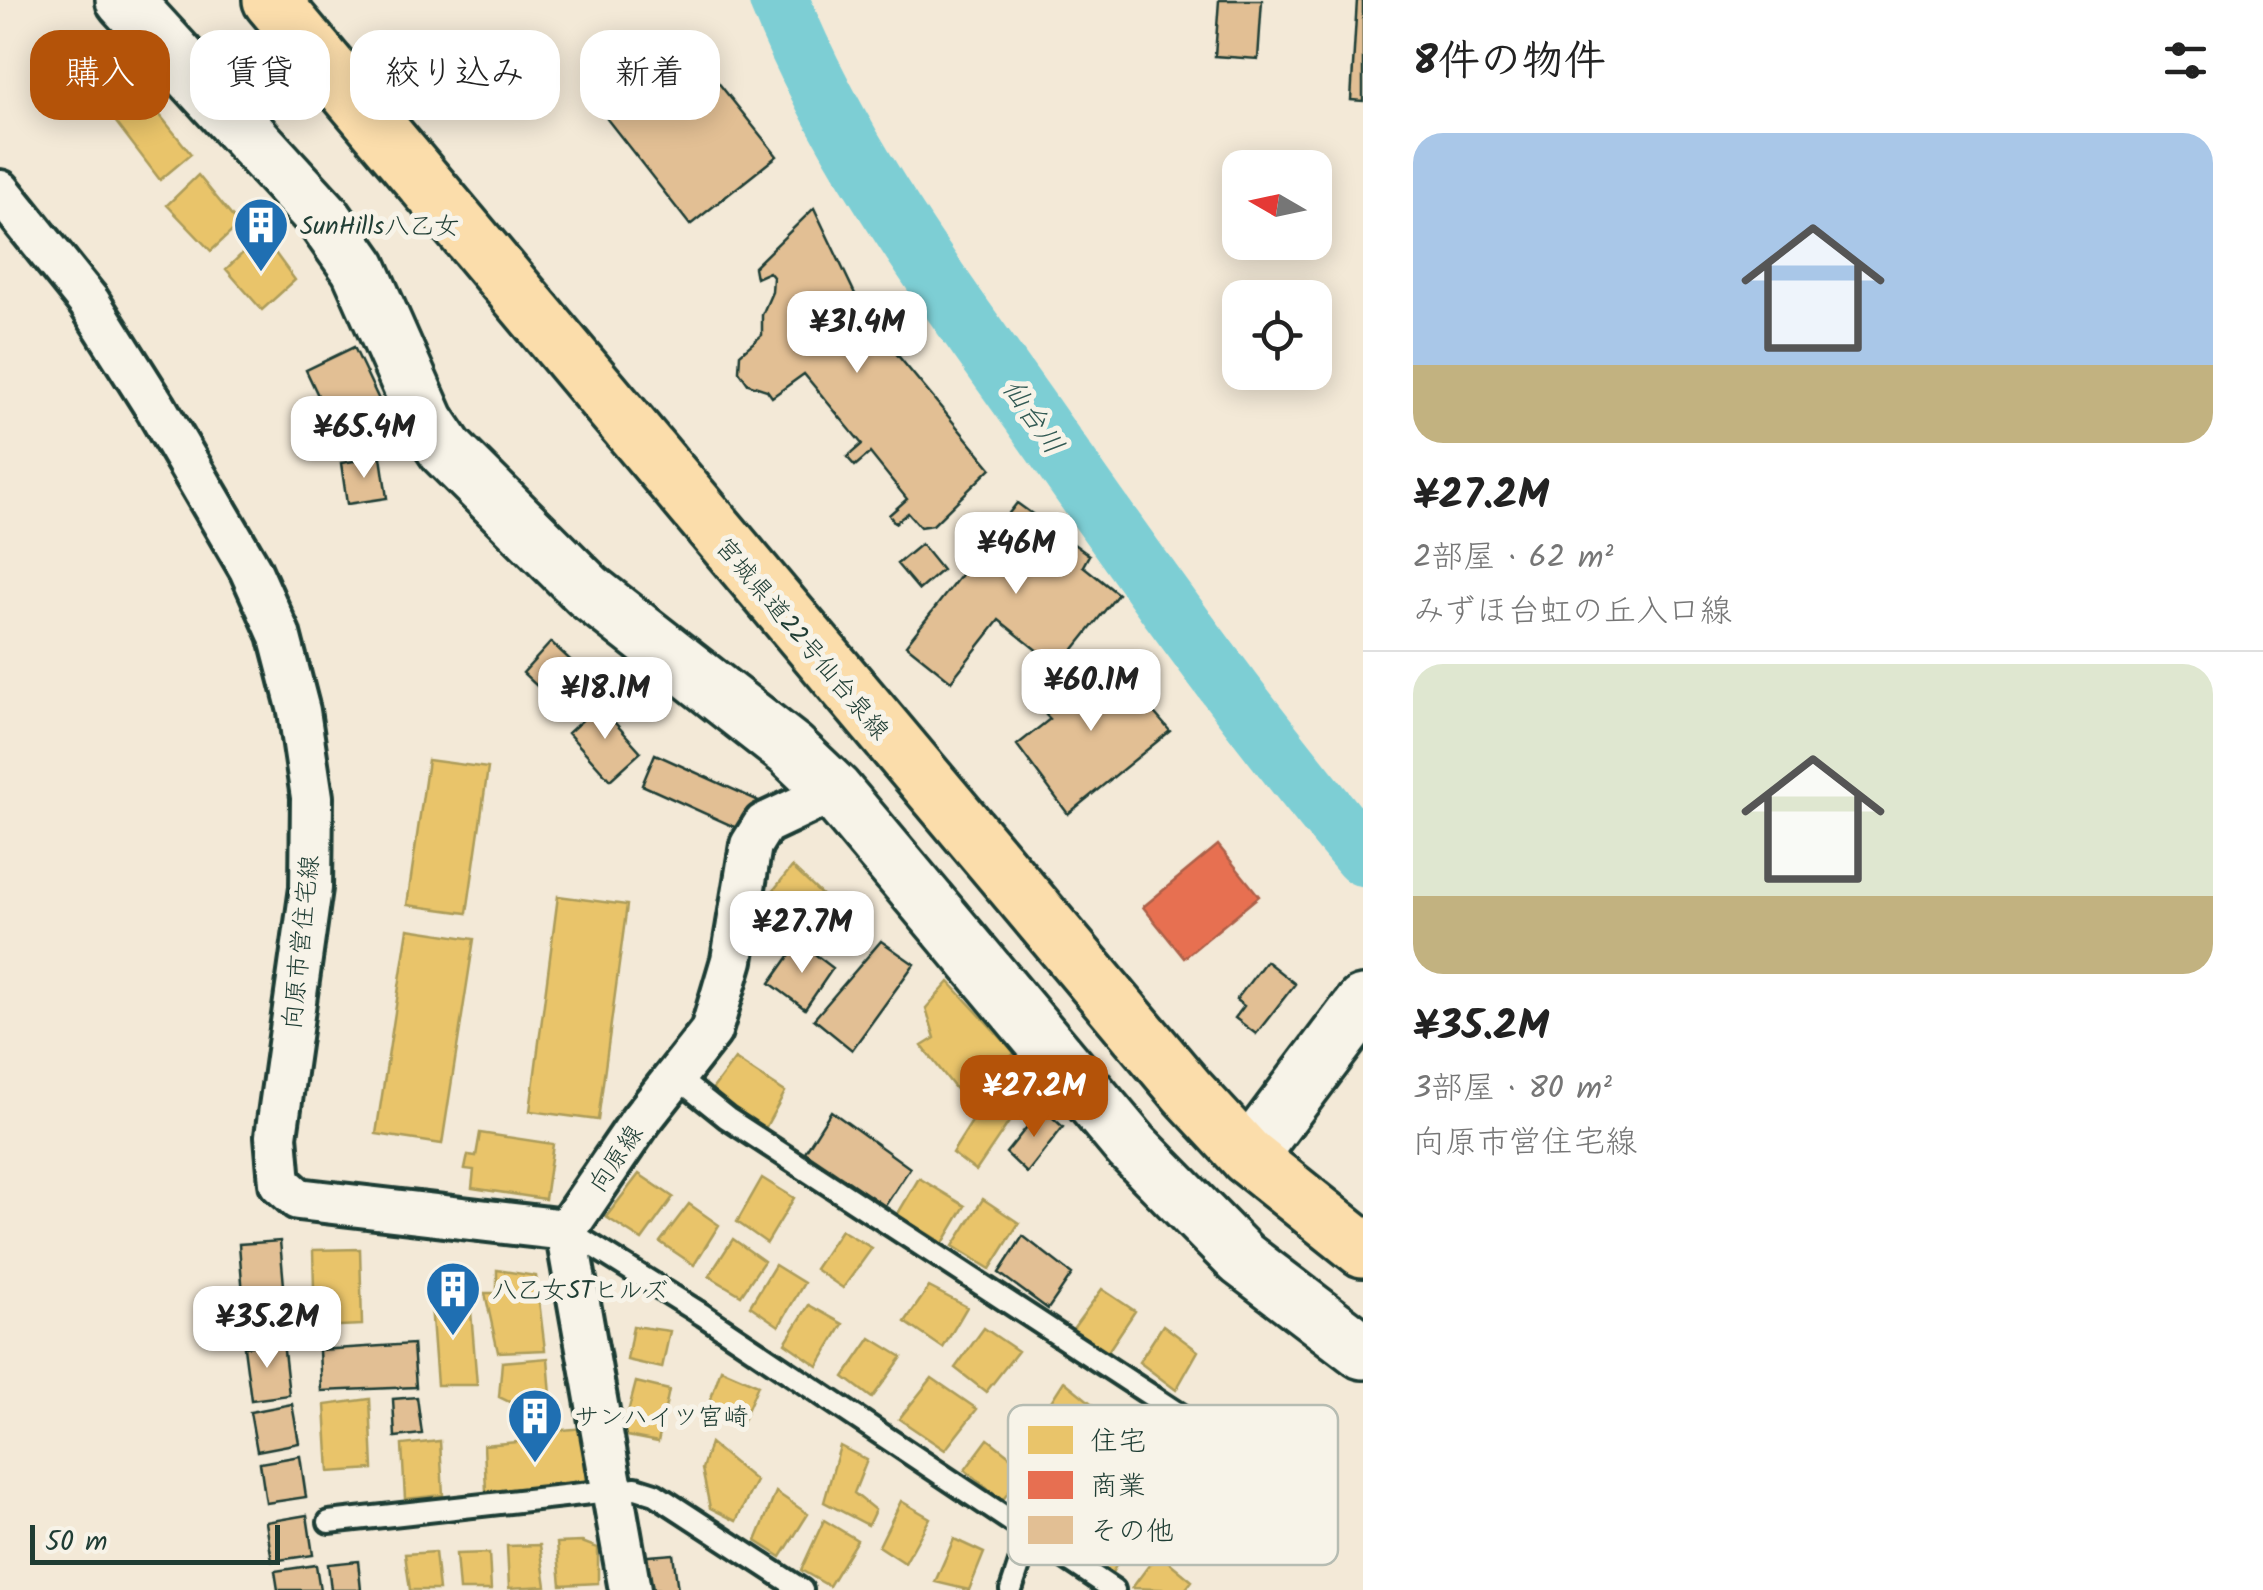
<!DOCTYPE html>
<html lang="ja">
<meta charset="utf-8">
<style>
:root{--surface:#fff;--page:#f2f2f2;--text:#222;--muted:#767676;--line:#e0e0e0;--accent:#b45309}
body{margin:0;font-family:Kalam,"Klee One",sans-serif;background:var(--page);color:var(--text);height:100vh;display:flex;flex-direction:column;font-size:38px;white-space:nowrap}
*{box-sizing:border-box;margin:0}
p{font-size:32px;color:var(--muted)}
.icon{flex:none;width:55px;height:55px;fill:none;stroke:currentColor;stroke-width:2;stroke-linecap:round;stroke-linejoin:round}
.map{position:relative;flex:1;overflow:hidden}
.sheet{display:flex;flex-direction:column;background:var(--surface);width:900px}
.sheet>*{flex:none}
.hud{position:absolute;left:30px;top:30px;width:950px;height:90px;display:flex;gap:20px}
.needle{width:65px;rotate:279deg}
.controls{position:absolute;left:1222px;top:150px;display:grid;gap:20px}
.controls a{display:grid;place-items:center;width:110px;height:110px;border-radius:20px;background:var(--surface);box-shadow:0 5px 25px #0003;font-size:50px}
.scale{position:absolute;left:30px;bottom:25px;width:250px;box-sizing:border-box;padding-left:10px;border:5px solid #1f3d34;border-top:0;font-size:28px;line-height:35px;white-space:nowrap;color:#1f3d34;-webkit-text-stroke:8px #f7f3e8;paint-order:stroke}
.price{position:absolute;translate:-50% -85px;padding:0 22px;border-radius:20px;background:#fff;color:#222;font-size:32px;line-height:65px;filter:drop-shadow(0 2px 5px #0008)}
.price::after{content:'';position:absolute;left:50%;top:60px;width:30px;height:22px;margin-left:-15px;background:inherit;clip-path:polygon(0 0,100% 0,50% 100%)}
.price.active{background:var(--accent);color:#fff}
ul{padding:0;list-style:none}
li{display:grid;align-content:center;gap:20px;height:530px;padding:0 50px}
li+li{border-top:2px solid var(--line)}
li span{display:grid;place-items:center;height:310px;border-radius:30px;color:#555}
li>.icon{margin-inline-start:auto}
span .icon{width:180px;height:180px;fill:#fffc;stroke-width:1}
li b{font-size:42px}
h2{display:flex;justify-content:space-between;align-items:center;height:120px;padding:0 50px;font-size:42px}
.pill{padding:0 35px;border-radius:30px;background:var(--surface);box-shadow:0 5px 25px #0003;font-size:35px;line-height:90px}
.pill.active{background:var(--accent);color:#fff}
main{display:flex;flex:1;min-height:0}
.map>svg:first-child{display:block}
.homes{fill:#e9c46a;stroke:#ac9c5a;stroke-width:2.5}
.shops{fill:#e76f51;stroke:#ab6048;stroke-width:2.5}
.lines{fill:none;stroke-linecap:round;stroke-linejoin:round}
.river{stroke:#7dced4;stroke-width:60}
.building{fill:#e2bf94;stroke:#1f3d34;stroke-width:2.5}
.lane-casing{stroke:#1f3d34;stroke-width:28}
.street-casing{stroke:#1f3d34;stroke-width:48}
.secondary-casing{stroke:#1f3d34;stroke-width:62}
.primary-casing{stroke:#1f3d34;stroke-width:62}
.lane{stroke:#f7f3e8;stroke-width:20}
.street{stroke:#f7f3e8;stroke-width:40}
.secondary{stroke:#f7f3e8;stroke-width:55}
.primary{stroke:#fbddab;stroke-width:55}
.labels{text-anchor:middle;stroke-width:10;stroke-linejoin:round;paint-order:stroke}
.poi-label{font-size:25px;fill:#1f3d34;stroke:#f7f3e8;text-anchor:start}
.street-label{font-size:25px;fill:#1f3d34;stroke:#f7f3e8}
.water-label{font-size:28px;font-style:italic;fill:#325a54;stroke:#f7f3e8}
.key{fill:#f7f3e8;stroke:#b6bcb2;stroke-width:2.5}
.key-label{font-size:28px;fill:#1f3d34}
</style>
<main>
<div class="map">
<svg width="1363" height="1590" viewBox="0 0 1363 1590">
<rect width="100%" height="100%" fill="#f3e9d7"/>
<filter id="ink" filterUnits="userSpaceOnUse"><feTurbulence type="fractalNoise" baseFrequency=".01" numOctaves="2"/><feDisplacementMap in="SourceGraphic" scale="20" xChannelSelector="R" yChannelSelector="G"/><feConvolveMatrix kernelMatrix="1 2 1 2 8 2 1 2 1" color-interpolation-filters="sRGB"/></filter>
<g filter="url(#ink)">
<path class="homes" d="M119,64L191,154L160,180L90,88Z
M198,175L239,225L211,251L167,205Z
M262,235L295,280L262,310L226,269Z
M428,760L488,768L467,913L407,905Z
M792,867L844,916L820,946L764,902Z
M558,896L627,905L598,1120L530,1111Z
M408,929L474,939L442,1144L376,1134Z
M949,982L1015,1053L962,1097L922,1046L935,1038L926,1008Z
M735,1059L785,1092L763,1132L711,1091Z
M988,1096L1013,1116L976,1171L952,1153Z
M480,1133L553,1144L545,1199L472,1188L474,1170L465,1169L468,1155L476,1156Z
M639,1174L673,1197L642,1240L606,1217Z
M762,1178L794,1198L767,1243L737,1222Z
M919,1178L965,1206L943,1243L897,1215Z
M983,1199L1019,1223L990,1269L953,1246Z
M689,1204L719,1225L694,1265L660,1242Z
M841,1230L872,1248L843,1288L815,1269Z
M733,1239L764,1261L741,1295L709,1276Z
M360,1249L362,1325L315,1327L313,1250Z
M775,1265L804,1283L779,1326L750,1306Z
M497,1270L536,1276L545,1350L498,1352L485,1293H497Z
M469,1287L477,1385H437L430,1291Z
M929,1287L967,1307L943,1348L905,1322Z
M1102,1289L1135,1311L1107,1353L1072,1330Z
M809,1305L843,1324L818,1366L785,1343Z
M1163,1325L1198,1351L1176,1390L1139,1362Z
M633,1326L670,1331L662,1368L627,1360Z
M984,1328L1018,1351L986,1392L955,1368Z
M871,1338L902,1357L872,1398L844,1377Z
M548,1358L552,1408H522L499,1397L502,1362Z
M721,1369L758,1385L741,1425L707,1410Z
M932,1378L977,1409L945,1450L899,1419Z
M1064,1381L1112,1420L1089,1454L1039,1420Z
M636,1382L669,1390L658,1442L622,1435Z
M370,1399L373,1469L329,1472L325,1405Z
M584,1428L587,1485L486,1491L484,1445L541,1440V1432Z
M988,1439L1026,1469L1002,1501L965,1470Z
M440,1441L443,1495L405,1499L402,1445Z
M710,1443L756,1481L736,1521L710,1508L702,1469Z
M840,1446L867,1460L854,1493L875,1510L868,1525L824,1502Z
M776,1492L808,1514L781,1557L756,1541Z
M901,1501L930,1518L905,1563L879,1546Z
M1093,1516L1129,1543L1109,1578L1074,1552Z
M824,1520L857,1540L829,1586L801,1570Z
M954,1539L984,1553L969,1590L935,1582Z
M582,1542L598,1548V1583L561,1585L557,1543Z
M540,1545L546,1586L509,1588L507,1546Z
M435,1552L439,1590H410L405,1554Z
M489,1553L491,1590H459L456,1554Z
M1158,1553L1192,1581L1185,1590L1132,1588Z"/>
<path class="shops" d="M1218,845L1259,896L1184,958L1143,907Z"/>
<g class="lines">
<path class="river" d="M779,0C839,150 938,282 1031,413C1137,564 1244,715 1363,856"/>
</g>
<path class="building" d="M1219,0H1262L1258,59L1215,56Z
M1357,0H1363V101L1351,100Z
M693,51L777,156L690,225L607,119Z
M814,208L866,317L991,468L933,525L920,527L908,513L895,523L889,515L907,499L870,453L855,466L847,457L862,444L804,374L772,397L767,390L748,384L739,371L740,354L762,335V315L772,292L773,277L769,272L756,278L754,267Z
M354,347L390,423L342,446L306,370Z
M381,457L387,498L347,504L341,463Z
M1017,503L1089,555L1083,566L1118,594L1059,668L999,620L951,681L906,645Z
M921,544L942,570L919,590L897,564Z
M551,642L597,685L569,716L523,673Z
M1103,654L1170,731L1068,814L1017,745L1050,719L1046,715L1069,682Z
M599,705L641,752L610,780L568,733Z
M655,754L759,801L741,830L642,785Z
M881,941L914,964L852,1050L814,1019Z
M799,942L833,968L805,1009L770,983Z
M1266,961L1295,984L1256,1034L1235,1018L1244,1006L1236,1000Z
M1042,1108L1063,1127L1027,1173L1006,1153Z
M831,1111L910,1168L885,1206L805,1152Z
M1023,1236L1072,1274L1048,1309L999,1273Z
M280,1241L288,1330L246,1333L239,1244Z
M283,1342L289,1395L251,1400L244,1347Z
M413,1344L416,1387L321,1391L319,1350Z
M417,1397L422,1434L395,1437L393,1399Z
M292,1404L299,1443L257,1451L250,1412Z
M300,1456L306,1497L266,1503L260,1463Z
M307,1515L313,1555L272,1561L266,1522Z
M673,1554L678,1590H643L637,1557Z
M358,1561L361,1590H331L328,1564Z
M316,1565L320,1590H278L275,1571Z"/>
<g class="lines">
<g class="lane-casing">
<path id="lane" d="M676,1077L727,1118L1196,1425
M569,1231L703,1315L1114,1590
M329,1522L636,1488L655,1494L802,1590
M1011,1590L1029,1535"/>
</g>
<g class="street-casing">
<path id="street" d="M0,191L89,302L156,408L250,569L279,634L299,711L312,797L311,888L276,1136L280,1183L298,1199L566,1230
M630,1590L566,1230L641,1120L711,1031L732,960L751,845L764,824L834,791"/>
</g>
<g class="secondary-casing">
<path id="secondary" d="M124,0L323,217L359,268L427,422L446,450L588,591L791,750L834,791L1132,1147L1242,1259L1363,1351
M1248,1157L1363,1004"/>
</g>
<g class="primary-casing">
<path id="primary" d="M271,0L1187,1091L1248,1157L1363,1249"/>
</g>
<use href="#lane" class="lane"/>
<use href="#street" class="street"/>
<use href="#secondary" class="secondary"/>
<use href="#primary" class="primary"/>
</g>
</g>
<defs>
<g id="building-pin" transform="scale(2.875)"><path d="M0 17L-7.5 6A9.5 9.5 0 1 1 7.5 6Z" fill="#1f6fb2" stroke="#f7f3e8"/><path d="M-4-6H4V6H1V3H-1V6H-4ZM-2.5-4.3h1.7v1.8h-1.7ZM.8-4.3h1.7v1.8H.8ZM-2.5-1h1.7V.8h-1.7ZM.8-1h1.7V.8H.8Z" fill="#fff"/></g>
</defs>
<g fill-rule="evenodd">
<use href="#building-pin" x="261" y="225"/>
<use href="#building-pin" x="453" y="1289"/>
<use href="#building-pin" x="535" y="1416"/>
</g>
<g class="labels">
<g class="poi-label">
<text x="300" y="234">SunHills八乙女</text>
<text x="492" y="1298">八乙女STヒルズ</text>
<text x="574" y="1425">サンハイツ宮崎</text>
</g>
<g class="street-label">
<text transform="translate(803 638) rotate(50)" y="9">宮城県道22号仙台泉線</text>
<text transform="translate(300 942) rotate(-84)" y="9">向原市営住宅線</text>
<text transform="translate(615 1158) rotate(-56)" y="9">向原線</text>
</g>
<g class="water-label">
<text transform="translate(1034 416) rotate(55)" y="10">仙台川</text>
</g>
</g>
<rect x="1008" y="1405" width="330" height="160" rx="15" class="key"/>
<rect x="1028" y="1426" width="45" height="28" fill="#e9c46a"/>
<rect x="1028" y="1471" width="45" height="28" fill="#e76f51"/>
<rect x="1028" y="1516" width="45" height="28" fill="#e2bf94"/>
<g class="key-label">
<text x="1090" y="1450">住宅</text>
<text x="1090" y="1495">商業</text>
<text x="1090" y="1540">その他</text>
</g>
</svg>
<div class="controls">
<a><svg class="needle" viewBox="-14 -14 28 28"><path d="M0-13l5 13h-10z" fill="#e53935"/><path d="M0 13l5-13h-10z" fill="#767676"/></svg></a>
<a><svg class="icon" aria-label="locate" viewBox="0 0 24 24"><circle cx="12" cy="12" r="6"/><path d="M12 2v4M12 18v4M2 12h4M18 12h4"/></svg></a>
</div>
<div class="scale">50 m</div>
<b class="price" style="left:857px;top:376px">¥31.4M</b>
<b class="price" style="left:364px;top:481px">¥65.4M</b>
<b class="price" style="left:1016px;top:597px">¥46M</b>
<b class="price" style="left:1091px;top:734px">¥60.1M</b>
<b class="price" style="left:605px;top:742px">¥18.1M</b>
<b class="price" style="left:802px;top:976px">¥27.7M</b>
<b class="price active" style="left:1034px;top:1140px">¥27.2M</b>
<b class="price" style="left:267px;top:1371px">¥35.2M</b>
<div class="hud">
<a class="pill active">購入</a>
<a class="pill">賃貸</a>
<a class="pill">絞り込み</a>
<a class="pill">新着</a>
</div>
</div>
<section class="sheet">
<h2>8件の物件<svg class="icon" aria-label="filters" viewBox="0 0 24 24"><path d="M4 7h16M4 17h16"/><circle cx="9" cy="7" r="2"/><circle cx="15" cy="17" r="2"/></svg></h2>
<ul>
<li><span style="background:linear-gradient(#a9c7e8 75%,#c2b280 0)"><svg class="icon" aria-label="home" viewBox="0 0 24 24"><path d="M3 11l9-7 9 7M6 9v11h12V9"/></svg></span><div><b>¥27.2M</b><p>2部屋 · 62 m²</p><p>みずほ台虹の丘入口線</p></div></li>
<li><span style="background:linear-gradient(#dfe7d0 75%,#c2b280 0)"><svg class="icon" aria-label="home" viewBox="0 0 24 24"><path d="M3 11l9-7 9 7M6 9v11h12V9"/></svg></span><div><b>¥35.2M</b><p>3部屋 · 80 m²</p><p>向原市営住宅線</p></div></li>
</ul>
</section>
</main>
